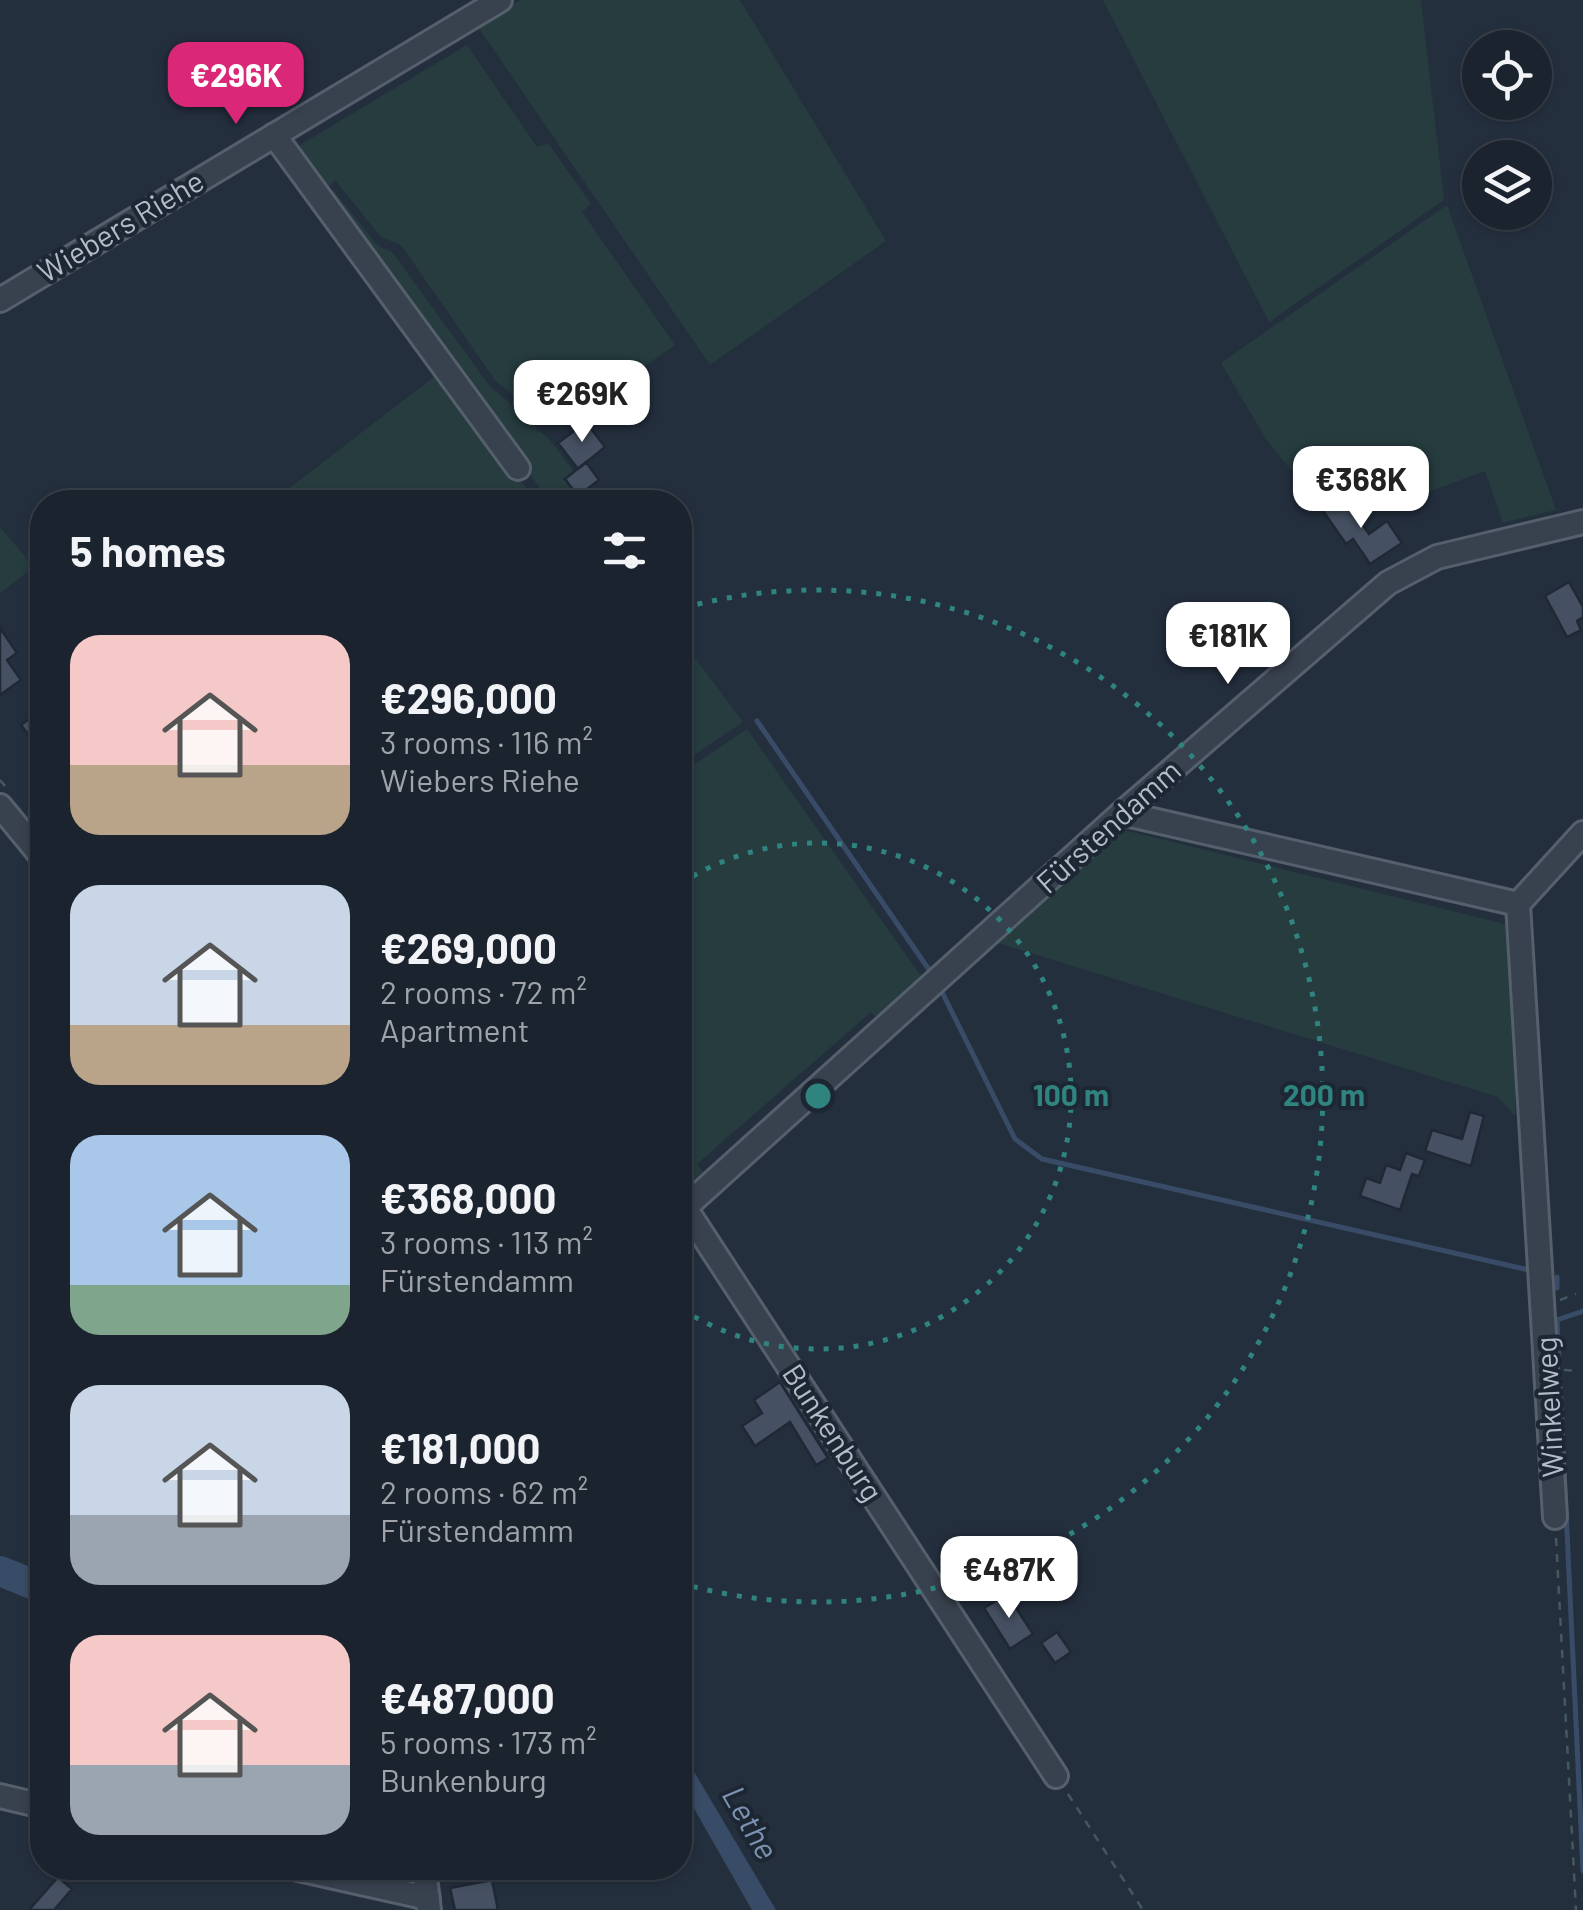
<!DOCTYPE html>
<meta charset="utf-8">
<style>
:root{--surface:#1b232e;--page:#282f3a;--text:#f1f3f6;--muted:#a0a4aa;--line:#39404a;--accent:#db2777}
body{margin:0;font-family:Barlow,sans-serif;background:var(--page);color:var(--text);height:100vh;display:flex;flex-direction:column;font-size:38px;white-space:nowrap}
*{box-sizing:border-box;margin:0}
p{font-size:32px;color:var(--muted)}
.icon{flex:none;width:55px;height:55px;fill:none;stroke:currentColor;stroke-width:2;stroke-linecap:round;stroke-linejoin:round}
.map{position:relative;flex:1;overflow:hidden}
.drawer{position:absolute;left:30px;top:490px;width:662px;height:1390px;display:flex;flex-direction:column;background:var(--surface);border-radius:40px;box-shadow:0 2px 8px #0004,0 0 0 2px var(--line)}
.drawer>*{flex:none}
.buttons{position:absolute;left:1462px;top:30px;display:grid;gap:20px}
.buttons a{display:grid;place-items:center;width:90px;height:90px;border-radius:50%;background:var(--surface);box-shadow:0 2px 8px #0004,0 0 0 2px var(--line);font-size:50px}
.price{position:absolute;translate:-50% -85px;padding:0 22px;border-radius:20px;background:#fff;color:#222;font-size:32px;line-height:65px;filter:drop-shadow(0 2px 5px #0008)}
.price::after{content:'';position:absolute;left:50%;top:60px;width:30px;height:22px;margin-left:-15px;background:inherit;clip-path:polygon(0 0,100% 0,50% 100%)}
.price.selected{background:var(--accent);color:#fff}
ul{padding:0;list-style:none}
li{display:flex;align-items:center;gap:30px;height:250px;padding:0 40px}
li span{display:grid;place-items:center;flex:none;width:280px;height:200px;border-radius:30px;color:#555}
li>.icon{margin-inline-start:auto}
span .icon{width:120px;height:120px;fill:#fffc;stroke-width:1}
li b{font-size:42px}
h2{display:flex;justify-content:space-between;align-items:center;height:120px;padding:0 40px;font-size:42px}
.map>svg:first-child{display:block}
.green{fill:#263c3f}
.water{fill:#394c67}
.lines{fill:none;stroke-linecap:round;stroke-linejoin:round}
.stream{stroke:#394c67;stroke-width:5}
.river{stroke:#394c67;stroke-width:30}
.building{fill:#455162;stroke:#1f2835;stroke-width:2.5}
.minor-casing{stroke:#565f6c;stroke-width:28}
.path{stroke:#44595c;stroke-width:2.5;stroke-dasharray:8 8;stroke-linecap:butt}
.minor{stroke:#38414e;stroke-width:22}
.ring{fill:none;stroke:#308480;stroke-width:5;stroke-dasharray:5 10}
.labels{text-anchor:middle;stroke-width:8;stroke-linejoin:round;paint-order:stroke}
.street-label{font-size:30px;fill:#b4bcc9;stroke:#1d2633}
.water-label{font-size:32px;font-style:italic;fill:#7c92b1;stroke:#1d2633}
.centre{fill:#308480;stroke:#1d2633;stroke-width:5}
.ring-label{font-size:30px;text-anchor:middle;font-weight:bold;fill:#308480;stroke:#1d2633;stroke-width:8;stroke-linejoin:round;paint-order:stroke}
</style>
<div class="map">
<svg width="1583" height="1910" viewBox="0 0 1583 1910">
<rect width="100%" height="100%" fill="#242f3e"/>
<path class="green" d="M520,0H740L886,241L710,365L478,27Z
M1103,0H1421L1444,200L1269,322Z
M467,45L537,147L548,143L591,204L582,212L675,345L616,386L586,388L539,418L495,380L401,245L381,237L335,180L327,189L295,148Z
M333,190L378,246L392,252L489,385L550,440L597,502H550L329,199Z
M1447,205L1556,510L1503,523L1485,471L1399,503L1355,508L1325,472L1291,470L1266,439L1221,363Z
M439,373L537,502H291L283,493Z
M0,527L34,567L0,593Z
M680,638L743,722L680,764Z
M747,729L922,978L877,1018L871,1012L697,1164L703,1172L680,1191V774Z
M1124,830L1505,924L1515,1022V1116L1498,1097L998,943Z"/>
<path class="water" d="M680,1748L776,1910H752L680,1784Z"/>
<g class="lines">
<path class="stream" d="M757,721L932,974
M940,988L1015,1139L1042,1159L1529,1270
M1557,1288V1277
M1559,1358L1557,1320L1583,1311
M1560,1383L1583,1871"/>
<path class="river" d="M0,1571L42,1588"/>
</g>
<path class="building" d="M586,422L605,447L578,469L558,443Z
M586,462L599,480L578,496L565,479Z
M1341,494L1369,534L1387,521L1402,543L1370,564L1353,539L1346,544L1321,508Z
M1569,582L1583,607V617L1577,621L1581,630L1567,637L1545,596Z
M0,628L17,653L7,660L21,680L0,695Z
M42,709V737L35,743L21,725Z
M1470,1112L1484,1116L1471,1166L1425,1151L1432,1130L1462,1139Z
M1406,1153L1425,1160L1419,1176L1412,1174L1400,1210L1360,1196L1366,1178L1380,1183L1386,1165L1400,1170Z
M780,1382L828,1458L816,1465L790,1422L755,1446L742,1426L762,1413L754,1400Z
M1007,1594L1033,1634L1010,1649L984,1608Z
M1057,1632L1071,1652L1055,1663L1041,1643Z
M58,1877L72,1889L54,1910H29Z
M492,1880L498,1910H455L450,1888Z"/>
<g class="lines">
<g class="minor-casing">
<path id="minor" d="M274,135L518,468
M0,300L500,0
M0,806L42,857
M1122,813L1518,904L1583,833
M1518,904L1555,1517
M685,1208L1056,1776
M680,1212L1122,813L1388,583L1437,557L1583,522
M0,1796L42,1806
M294,1868L428,1898
M424,1868L429,1910"/>
</g>
<path class="path" d="M0,780L6,787
M1560,1300L1576,1294
M1564,1370L1578,1371
M1556,1538L1576,1910
M1068,1794L1143,1910"/>
<use href="#minor" class="minor"/>
</g>
<g class="ring">
<path d="M680 884A253 253 0 1 1 680 1308"/>
<path d="M683 608A506 506 0 1 1 683 1584"/>
</g>
<g class="labels">
<g class="street-label">
<text transform="translate(121 227) rotate(-31)" y="10">Wiebers Riehe</text>
<text transform="translate(1109 827) rotate(-42)" y="10">Fürstendamm</text>
<text transform="translate(1550 1407) rotate(-93)" y="10">Winkelweg</text>
<text transform="translate(832 1433) rotate(57)" y="10">Bunkenburg</text>
</g>
<g class="water-label">
<text transform="translate(750 1823) rotate(60)" y="11">Lethe</text>
</g>
</g>
<circle cx="818" cy="1096" r="15" class="centre"/>
<g class="ring-label">
<text x="1071" y="1106">100 m</text>
<text x="1324" y="1106">200 m</text>
</g>
</svg>
<div class="buttons">
<a><svg class="icon" aria-label="locate" viewBox="0 0 24 24"><circle cx="12" cy="12" r="6"/><path d="M12 2v4M12 18v4M2 12h4M18 12h4"/></svg></a>
<a><svg class="icon" aria-label="layers" viewBox="0 0 24 24"><path d="M12 4l9 5-9 5-9-5zM3 14l9 5 9-5"/></svg></a>
</div>
<b class="price selected" style="left:236px;top:127px">€296K</b>
<b class="price" style="left:582px;top:445px">€269K</b>
<b class="price" style="left:1361px;top:531px">€368K</b>
<b class="price" style="left:1228px;top:687px">€181K</b>
<b class="price" style="left:1009px;top:1621px">€487K</b>
<section class="drawer">
<h2>5 homes<svg class="icon" aria-label="filters" viewBox="0 0 24 24"><path d="M4 7h16M4 17h16"/><circle cx="9" cy="7" r="2"/><circle cx="15" cy="17" r="2"/></svg></h2>
<ul>
<li><span style="background:linear-gradient(#f6c9c9 65%,#b9a48a 0)"><svg class="icon" aria-label="home" viewBox="0 0 24 24"><path d="M3 11l9-7 9 7M6 9v11h12V9"/></svg></span><div><b>€296,000</b><p>3 rooms · 116 m²</p><p>Wiebers Riehe</p></div></li>
<li><span style="background:linear-gradient(#c9d6e8 70%,#b9a48a 0)"><svg class="icon" aria-label="home" viewBox="0 0 24 24"><path d="M3 11l9-7 9 7M6 9v11h12V9"/></svg></span><div><b>€269,000</b><p>2 rooms · 72 m²</p><p>Apartment</p></div></li>
<li><span style="background:linear-gradient(#a9c7e8 75%,#7fa58c 0)"><svg class="icon" aria-label="home" viewBox="0 0 24 24"><path d="M3 11l9-7 9 7M6 9v11h12V9"/></svg></span><div><b>€368,000</b><p>3 rooms · 113 m²</p><p>Fürstendamm</p></div></li>
<li><span style="background:linear-gradient(#c9d6e8 65%,#9aa5b1 0)"><svg class="icon" aria-label="home" viewBox="0 0 24 24"><path d="M3 11l9-7 9 7M6 9v11h12V9"/></svg></span><div><b>€181,000</b><p>2 rooms · 62 m²</p><p>Fürstendamm</p></div></li>
<li><span style="background:linear-gradient(#f6c9c9 65%,#9aa5b1 0)"><svg class="icon" aria-label="home" viewBox="0 0 24 24"><path d="M3 11l9-7 9 7M6 9v11h12V9"/></svg></span><div><b>€487,000</b><p>5 rooms · 173 m²</p><p>Bunkenburg</p></div></li>
</ul>
</section>
</div>
